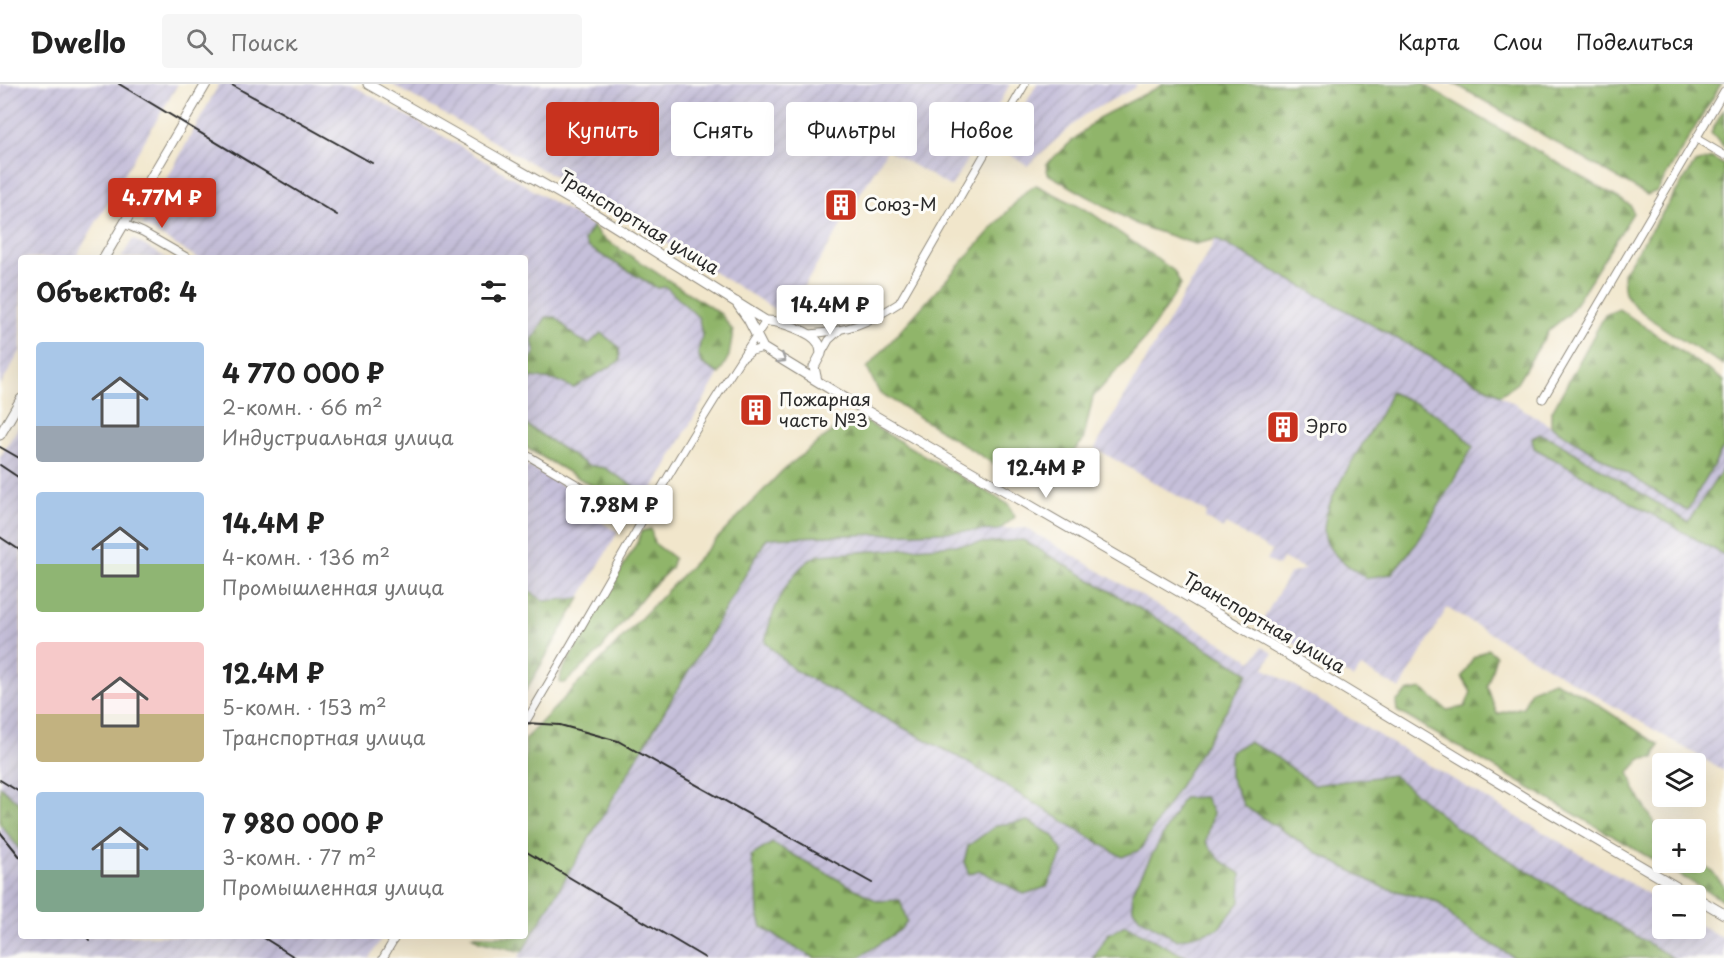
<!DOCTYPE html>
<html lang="ru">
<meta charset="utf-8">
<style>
:root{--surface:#fff;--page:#f6f6f6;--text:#222;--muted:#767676;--line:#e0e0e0;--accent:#c8321e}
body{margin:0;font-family:"Playpen Sans",sans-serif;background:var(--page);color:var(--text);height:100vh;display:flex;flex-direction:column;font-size:22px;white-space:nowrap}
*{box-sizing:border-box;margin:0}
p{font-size:20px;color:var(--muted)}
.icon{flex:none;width:33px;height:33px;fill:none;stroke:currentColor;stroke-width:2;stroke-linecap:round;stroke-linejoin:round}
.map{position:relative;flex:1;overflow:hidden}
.details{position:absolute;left:18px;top:171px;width:510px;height:684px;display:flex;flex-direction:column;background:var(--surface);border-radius:6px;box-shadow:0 6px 24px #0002}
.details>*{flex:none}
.hud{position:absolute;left:546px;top:18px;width:570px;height:54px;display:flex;gap:12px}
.buttons{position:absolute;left:1652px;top:669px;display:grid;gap:12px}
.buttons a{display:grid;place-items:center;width:54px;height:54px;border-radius:6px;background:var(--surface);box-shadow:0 6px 24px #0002;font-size:30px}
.price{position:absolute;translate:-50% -51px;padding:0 14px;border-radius:6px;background:#fff;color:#222;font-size:20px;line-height:39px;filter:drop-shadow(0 2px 3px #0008)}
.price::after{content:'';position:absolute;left:50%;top:36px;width:18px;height:14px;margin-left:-9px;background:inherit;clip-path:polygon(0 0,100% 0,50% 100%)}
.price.selected{background:var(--accent);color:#fff}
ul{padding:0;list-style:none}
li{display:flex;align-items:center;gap:18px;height:150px;padding:0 18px}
li span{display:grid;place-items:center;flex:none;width:168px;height:120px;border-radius:6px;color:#555}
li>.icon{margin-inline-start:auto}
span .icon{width:72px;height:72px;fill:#fffc;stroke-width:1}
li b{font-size:26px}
h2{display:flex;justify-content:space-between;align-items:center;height:72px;padding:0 18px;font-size:26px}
.chip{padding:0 21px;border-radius:6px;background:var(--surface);box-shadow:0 6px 24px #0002;font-size:21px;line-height:54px}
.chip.selected{background:var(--accent);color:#fff}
header{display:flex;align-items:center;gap:36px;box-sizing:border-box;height:84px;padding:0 30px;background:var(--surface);border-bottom:2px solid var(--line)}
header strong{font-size:28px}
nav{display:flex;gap:33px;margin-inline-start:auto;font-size:21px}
.search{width:420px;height:54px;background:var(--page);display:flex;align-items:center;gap:15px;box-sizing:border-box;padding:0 21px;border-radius:6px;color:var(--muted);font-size:22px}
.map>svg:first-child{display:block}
.industrial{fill:url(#industrial-furrows)}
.forest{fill:url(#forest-firs);stroke:#5e704a;stroke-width:1.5}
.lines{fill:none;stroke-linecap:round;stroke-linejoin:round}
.minor-casing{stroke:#8e887b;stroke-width:9}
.tertiary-casing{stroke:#8e887b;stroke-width:11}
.minor{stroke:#fff;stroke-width:7}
.tertiary{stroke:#fff;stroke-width:9}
.rail{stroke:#2b2b2b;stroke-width:2}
.oneway{stroke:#a0a0a0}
.labels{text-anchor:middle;stroke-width:6;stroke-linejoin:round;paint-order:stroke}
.poi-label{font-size:18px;fill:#2b2b2b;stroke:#fdfcf7;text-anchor:start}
.street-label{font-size:18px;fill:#2b2b2b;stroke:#fdfcf7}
</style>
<header>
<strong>Dwello</strong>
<div class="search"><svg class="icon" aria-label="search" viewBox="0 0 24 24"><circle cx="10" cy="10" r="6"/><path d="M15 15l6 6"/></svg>Поиск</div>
<nav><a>Карта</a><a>Слои</a><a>Поделиться</a></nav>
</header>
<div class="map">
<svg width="1724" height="874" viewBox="0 0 1724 874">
<defs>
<pattern id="industrial-furrows" width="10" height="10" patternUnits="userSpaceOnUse" patternTransform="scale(1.5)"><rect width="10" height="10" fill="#c6c0da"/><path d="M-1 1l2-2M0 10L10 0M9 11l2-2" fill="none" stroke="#aaa5bb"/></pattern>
<pattern id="forest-firs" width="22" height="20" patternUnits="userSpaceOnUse" patternTransform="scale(1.5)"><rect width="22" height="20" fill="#90b56a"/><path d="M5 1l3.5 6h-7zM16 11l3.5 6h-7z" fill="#769357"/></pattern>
</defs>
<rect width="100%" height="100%" fill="#fdfcf7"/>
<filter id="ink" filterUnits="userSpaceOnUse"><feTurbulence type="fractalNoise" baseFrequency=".0167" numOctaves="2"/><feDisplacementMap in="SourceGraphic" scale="12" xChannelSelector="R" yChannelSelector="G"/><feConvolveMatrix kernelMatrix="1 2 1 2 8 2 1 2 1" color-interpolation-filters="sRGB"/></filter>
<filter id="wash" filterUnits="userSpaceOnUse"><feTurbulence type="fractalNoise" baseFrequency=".008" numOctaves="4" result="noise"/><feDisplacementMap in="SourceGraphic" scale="24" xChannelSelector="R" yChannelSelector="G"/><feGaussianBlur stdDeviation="1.35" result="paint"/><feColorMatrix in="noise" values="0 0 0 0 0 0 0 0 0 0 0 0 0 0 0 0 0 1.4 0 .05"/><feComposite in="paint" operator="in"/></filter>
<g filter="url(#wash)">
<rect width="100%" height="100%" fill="#f1e6cb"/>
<path class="industrial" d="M0,0H178L75,174H21V266L0,302Z
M219,0H350L448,55L593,142L601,153L721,230L733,247L729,272L639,429L525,363V174H198L142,141Z
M391,0H1010L951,103L887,66L786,232L593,114Z
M1037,0H1137L1134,4L1084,31L1027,82L1000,64Z
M133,155L166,174H121Z
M1216,155L1513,319L1687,426L1724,363V687L1447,524L1400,605L1361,583L1353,594L1284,553L1279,559L1268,552L1272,546L1261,539L1289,490L1305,485L1283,474L1278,482L1267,476L1272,467L1226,440L1223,445L1205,434L1207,429L1095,364Z
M21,339V852H383L369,874H0V373Z
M525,380L603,425L596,435L618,448L525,608Z
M1026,444L1252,577L1262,563L1273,569L1264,584L1662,818V844H1695V838L1724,855V874H518L767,454Z"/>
<path class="forest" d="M1164,0H1423L1630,121L1633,129L1569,230L1549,246L1517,299L1500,311L1216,155L1195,160L1138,141L1048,90L1046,80L1098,34Z
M1455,0H1721L1657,107L1647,111Z
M1724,25V64L1711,49Z
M1712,74L1724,81V281C1703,269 1636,231 1626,211C1623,205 1624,196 1623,189L1695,79Z
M1036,101L1090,128L1174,187L1181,201L1145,255L1093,313L1083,357L1054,389L1023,398L879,308L867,284L1024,109Z
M593,142L601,153L721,230L733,247L729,272L719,290L701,279L698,269L702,252L699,234L666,203L657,204L588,163L584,156Z
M1619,225L1724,297V363L1687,427L1551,342V329L1605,231Z
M546,233H556L575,253L589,260L601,249L619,263L620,277L573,304L558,297L532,293L525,307V286L535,268L532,256Z
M1390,308C1424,322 1450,334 1473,363L1417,459L1391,490L1366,494C1352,484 1333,474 1326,457C1312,420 1379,346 1390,308Z
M863,336L1008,420L1015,433L999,446L767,454L522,868L479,857L472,852H525V655L783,386L845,337Z
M525,340L587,381L605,384L632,401L644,419L639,429L525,363Z
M1540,350L1552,355L1688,438L1724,383V471L1534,364L1532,354Z
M651,445L654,459L674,474L671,484L644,511L599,568L565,599H560L561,589L638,457L642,447Z
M1023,456L1249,589L1140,766L1122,773L962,675L794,586L765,558C771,527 789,484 819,471Z
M525,504L544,517L580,514L525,608Z
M1488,565L1496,572L1487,602L1497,630L1523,623L1531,606L1554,597L1583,611L1659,661L1654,674L1641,675L1629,688L1636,708L1662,752V778H1695V776L1711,786L1724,802V817L1397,627L1396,618L1407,608L1422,605L1447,626L1465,623L1471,608L1462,593L1473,574Z
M1248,658L1269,668L1314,701L1393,691L1461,747L1673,874H1515L1460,841L1438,818L1382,803L1321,771L1244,722L1230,692V668Z
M0,702L21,721V767L0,740Z
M1205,713L1213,729L1206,758L1220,776L1241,790L1240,818L1218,845L1177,856L1140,834L1133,825L1132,808L1183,714Z
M1028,737L1054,752L1063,769L1047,803L1024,810L979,786L969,790L964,778L968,762L997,741Z
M772,759L877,817L900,816L907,837L900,846L858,874H815L790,861L762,843L758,830L757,803L751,772Z
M1125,841L1188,874H1093L1108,850Z"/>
</g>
<g filter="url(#ink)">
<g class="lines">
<g class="minor-casing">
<path id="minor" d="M1697,55L1724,71
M124,140L143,148L188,174
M810,250C850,246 865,241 899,219L1025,0
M821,270L829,256L839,247
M744,273L752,267L763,264
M1543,315L1724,7
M525,370L641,438
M525,639C605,505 678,366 766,237
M383,874L396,852"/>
</g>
<g class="tertiary-casing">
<path id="tertiary" d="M368,0L587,125L766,237C778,236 813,248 819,260C820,263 821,266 821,270L814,283L817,297
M104,174L206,0
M736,218L748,235L763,264L853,319L1280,566L1530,717L1692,812
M0,351L21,315
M1695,813L1724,830"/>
</g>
<use href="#minor" class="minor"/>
<use href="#tertiary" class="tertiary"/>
<path class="rail" d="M119,0L337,131
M230,0L372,79
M0,363L21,375
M0,381L21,395
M0,453L21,467
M525,639L560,641L618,657L872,799
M0,696L21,709
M0,748L21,774
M525,767L705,874
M86,852L89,856
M261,852L296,874"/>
</g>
<defs><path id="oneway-chevron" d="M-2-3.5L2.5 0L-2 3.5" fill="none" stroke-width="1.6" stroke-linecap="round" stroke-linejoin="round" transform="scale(1.5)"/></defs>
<use class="oneway" href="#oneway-chevron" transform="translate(782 275) rotate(32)"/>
</g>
<defs>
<g id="building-square" transform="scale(1.725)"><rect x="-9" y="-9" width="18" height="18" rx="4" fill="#c8321e" stroke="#fdfcf7"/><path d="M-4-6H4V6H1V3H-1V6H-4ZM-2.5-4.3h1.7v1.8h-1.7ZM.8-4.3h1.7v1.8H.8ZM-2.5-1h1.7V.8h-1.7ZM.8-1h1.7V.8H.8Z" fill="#fff"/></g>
</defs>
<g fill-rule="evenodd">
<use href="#building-square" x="841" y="121"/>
<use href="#building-square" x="756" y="326"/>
<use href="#building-square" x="1283" y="343"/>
</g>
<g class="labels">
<g class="poi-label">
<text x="864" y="127">Союз-М</text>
<text x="779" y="322">Пожарная<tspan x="779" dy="21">часть №3</tspan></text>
<text x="1306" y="349">Эрго</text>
</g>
<g class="street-label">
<text transform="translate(639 139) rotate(31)" y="6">Транспортная улица</text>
<text transform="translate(1264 539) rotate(30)" y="6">Транспортная улица</text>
</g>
</g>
</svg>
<div class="buttons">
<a><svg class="icon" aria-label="layers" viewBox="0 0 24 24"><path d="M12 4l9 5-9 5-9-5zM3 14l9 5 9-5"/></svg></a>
<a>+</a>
<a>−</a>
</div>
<b class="price selected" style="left:162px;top:145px">4.77M ₽</b>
<b class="price" style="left:830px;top:252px">14.4M ₽</b>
<b class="price" style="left:1046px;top:415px">12.4M ₽</b>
<b class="price" style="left:619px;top:452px">7.98M ₽</b>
<div class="hud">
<a class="chip selected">Купить</a>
<a class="chip">Снять</a>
<a class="chip">Фильтры</a>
<a class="chip">Новое</a>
</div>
<section class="details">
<h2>Объектов: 4<svg class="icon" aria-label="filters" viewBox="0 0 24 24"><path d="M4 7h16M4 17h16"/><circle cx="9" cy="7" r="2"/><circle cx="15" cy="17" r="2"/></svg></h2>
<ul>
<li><span style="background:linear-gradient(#a9c7e8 70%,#9aa5b1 0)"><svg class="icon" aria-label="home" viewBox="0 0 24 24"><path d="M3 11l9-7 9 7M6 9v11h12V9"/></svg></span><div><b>4 770 000 ₽</b><p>2-комн. · 66 m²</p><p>Индустриальная улица</p></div></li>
<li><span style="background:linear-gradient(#a9c7e8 60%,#8fb573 0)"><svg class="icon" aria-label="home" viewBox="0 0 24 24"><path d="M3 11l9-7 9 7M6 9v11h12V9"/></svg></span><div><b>14.4M ₽</b><p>4-комн. · 136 m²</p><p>Промышленная улица</p></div></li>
<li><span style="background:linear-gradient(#f6c9c9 60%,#c2b280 0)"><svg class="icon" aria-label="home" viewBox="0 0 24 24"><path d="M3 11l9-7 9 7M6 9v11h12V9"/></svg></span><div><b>12.4M ₽</b><p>5-комн. · 153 m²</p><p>Транспортная улица</p></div></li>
<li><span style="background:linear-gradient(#a9c7e8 65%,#7fa58c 0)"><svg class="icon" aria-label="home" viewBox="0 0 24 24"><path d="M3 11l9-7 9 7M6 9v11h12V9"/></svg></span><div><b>7 980 000 ₽</b><p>3-комн. · 77 m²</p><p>Промышленная улица</p></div></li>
</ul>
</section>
</div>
